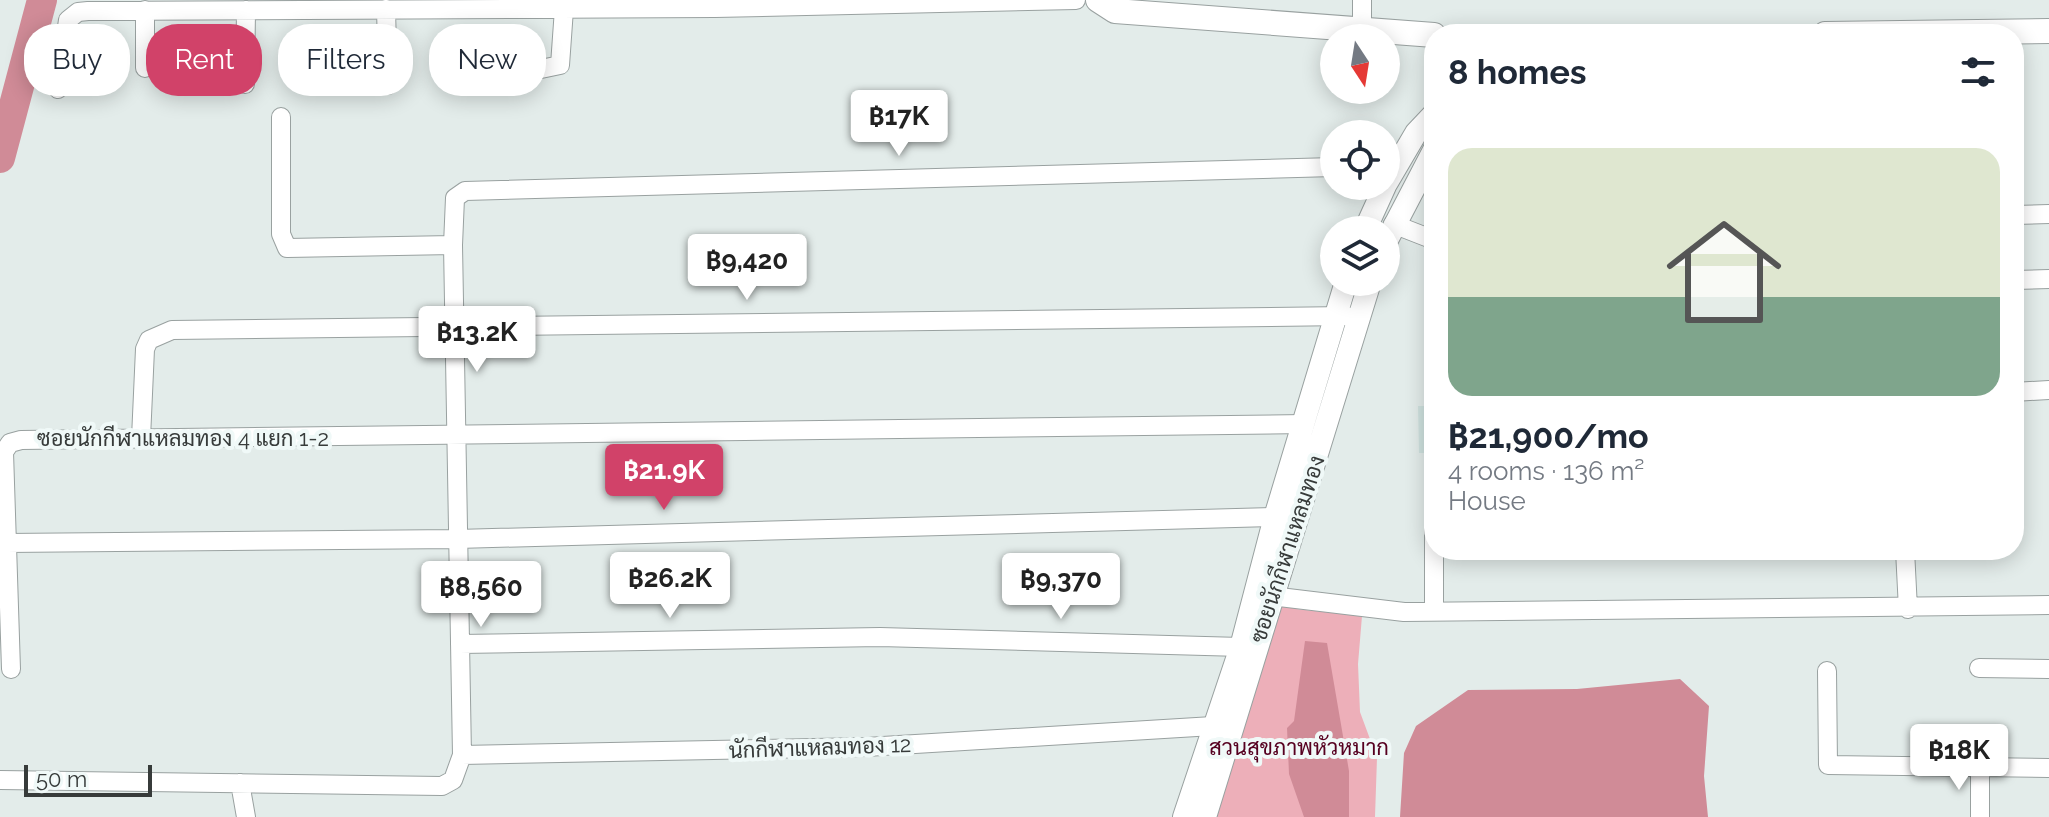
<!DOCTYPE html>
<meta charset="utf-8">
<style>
:root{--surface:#fff;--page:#f6f6f7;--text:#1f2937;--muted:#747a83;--line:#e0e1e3;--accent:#d14269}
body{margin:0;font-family:Raleway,Sarabun,sans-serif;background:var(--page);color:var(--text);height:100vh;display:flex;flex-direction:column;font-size:30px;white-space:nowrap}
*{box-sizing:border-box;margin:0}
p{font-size:26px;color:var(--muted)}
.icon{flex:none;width:44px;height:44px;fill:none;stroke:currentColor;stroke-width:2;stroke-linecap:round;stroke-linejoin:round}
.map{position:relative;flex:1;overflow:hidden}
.drawer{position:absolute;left:1424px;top:24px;width:600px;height:536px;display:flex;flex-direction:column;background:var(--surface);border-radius:32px;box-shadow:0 4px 20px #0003}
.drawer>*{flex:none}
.hud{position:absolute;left:24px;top:24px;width:760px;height:72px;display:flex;gap:16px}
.needle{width:52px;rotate:168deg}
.tools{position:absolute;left:1320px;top:24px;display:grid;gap:16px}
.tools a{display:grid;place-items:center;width:80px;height:80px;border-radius:50%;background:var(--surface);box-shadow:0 4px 20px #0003;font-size:40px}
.scale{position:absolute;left:24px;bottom:20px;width:128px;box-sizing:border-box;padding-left:8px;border:4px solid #373b3a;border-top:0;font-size:22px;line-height:28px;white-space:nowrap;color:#373b3a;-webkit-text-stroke:6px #f0f9f8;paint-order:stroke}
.price{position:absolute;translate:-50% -68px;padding:0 18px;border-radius:8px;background:#fff;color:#222;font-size:26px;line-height:52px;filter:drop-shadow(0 2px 4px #0008)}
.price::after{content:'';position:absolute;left:50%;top:48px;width:24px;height:18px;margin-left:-12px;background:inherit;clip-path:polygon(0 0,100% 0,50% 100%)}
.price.active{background:var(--accent);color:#fff}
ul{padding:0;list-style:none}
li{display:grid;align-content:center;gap:16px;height:424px;padding:0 24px}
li+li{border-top:2px solid var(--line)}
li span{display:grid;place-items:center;height:248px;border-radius:24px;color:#555}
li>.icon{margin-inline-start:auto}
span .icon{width:144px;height:144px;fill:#fffc;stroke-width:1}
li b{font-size:34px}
h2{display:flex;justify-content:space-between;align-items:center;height:96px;padding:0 24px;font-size:34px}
.tag{padding:0 28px;border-radius:32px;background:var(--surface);box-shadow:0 4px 20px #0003;font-size:28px;line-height:72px}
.tag.active{background:var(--accent);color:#fff}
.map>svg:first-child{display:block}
.built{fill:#cfe2df}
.green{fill:#edafb9}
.water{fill:#d08b97}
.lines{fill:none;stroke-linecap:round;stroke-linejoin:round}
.river{stroke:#d08b97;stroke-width:30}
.minor-casing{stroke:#99a1a0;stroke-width:20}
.tertiary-casing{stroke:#99a1a0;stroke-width:24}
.secondary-casing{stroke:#99a1a0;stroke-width:26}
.minor{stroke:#fff;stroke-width:18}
.tertiary{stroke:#fff;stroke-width:22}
.secondary{stroke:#fff;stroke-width:24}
.labels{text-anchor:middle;stroke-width:8;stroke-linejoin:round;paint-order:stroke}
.street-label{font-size:22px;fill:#373b3a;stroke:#f0f9f8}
.park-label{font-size:22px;fill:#560020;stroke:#f0f9f8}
</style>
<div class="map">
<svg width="2049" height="817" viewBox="0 0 2049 817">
<rect width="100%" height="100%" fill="#e3ecea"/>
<path class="built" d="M1418,406H1434V453H1419Z"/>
<path class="green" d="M1271,596L1296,609L1362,616L1358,664L1360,712L1377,758L1375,817H1205Z"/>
<path class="water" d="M1305,641L1327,643L1349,771V817H1304L1289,774L1287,728L1294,721Z
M1680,679L1709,706L1704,776L1708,817H1400L1404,753L1416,726L1468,690L1577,689Z"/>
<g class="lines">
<path class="river" d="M0,158L42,0"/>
<g class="minor-casing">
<path id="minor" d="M386,9L388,85
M145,10V68
M1362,29V0
M517,74L560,65L564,9
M245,84L246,10
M58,89L68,20L78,12L88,11L715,8L1076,0
M281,117V234L287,248L453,245
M2014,215L2049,214
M1393,224L1434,240
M2014,280L2049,279
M2014,392L2049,390
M141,438L145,349L149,340L172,330L1347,316
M1434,508V610
M6,543L457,539L1275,517
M1905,550L1908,609
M1271,596L1404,612L2049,605
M460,644L880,637L1241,647
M1979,668L2049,669
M11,669L4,452L10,443L21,440L1305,424
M1827,671L1828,765L2049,768
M1213,726L866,747L462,755L453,245L455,198L465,191L1334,167
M1980,766V817
M0,780L442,786L453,780L462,755
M240,783L246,817"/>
</g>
<g class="tertiary-casing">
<path id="tertiary" d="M1386,184L1416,133L1434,114
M1365,230L1385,186
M1386,242L1434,150
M1184,817L1241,647L1275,517L1346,282
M1205,817L1370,282"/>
</g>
<g class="secondary-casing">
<path id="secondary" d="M1098,0L1115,11L1434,35
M1825,34L2049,31"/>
</g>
<use href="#minor" class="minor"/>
<use href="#tertiary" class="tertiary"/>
<use href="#secondary" class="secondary"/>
</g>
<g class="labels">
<g class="street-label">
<text x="183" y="446">ซอยนักกีฬาแหลมทอง 4 แยก 1-2</text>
<text transform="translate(1287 549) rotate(-72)" y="8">ซอยนักกีฬาแหลมทอง</text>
<text transform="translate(820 747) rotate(-2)" y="8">นักกีฬาแหลมทอง 12</text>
</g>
<g class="park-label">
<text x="1299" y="755">สวนสุขภาพหัวหมาก</text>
</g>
</g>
</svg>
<div class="tools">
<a><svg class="needle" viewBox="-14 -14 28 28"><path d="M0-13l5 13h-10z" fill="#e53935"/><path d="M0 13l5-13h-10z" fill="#747a83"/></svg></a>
<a><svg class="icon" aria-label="locate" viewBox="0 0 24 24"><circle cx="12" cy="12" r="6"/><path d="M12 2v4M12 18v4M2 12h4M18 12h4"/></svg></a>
<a><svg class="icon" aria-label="layers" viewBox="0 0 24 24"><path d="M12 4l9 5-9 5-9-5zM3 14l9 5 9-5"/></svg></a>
</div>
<div class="scale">50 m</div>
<b class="price" style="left:899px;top:158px">฿17K</b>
<b class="price" style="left:747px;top:302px">฿9,420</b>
<b class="price" style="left:477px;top:374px">฿13.2K</b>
<b class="price active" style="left:664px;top:512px">฿21.9K</b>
<b class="price" style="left:670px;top:620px">฿26.2K</b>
<b class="price" style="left:1061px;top:621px">฿9,370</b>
<b class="price" style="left:481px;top:629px">฿8,560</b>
<b class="price" style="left:1959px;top:792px">฿18K</b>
<div class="hud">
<a class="tag">Buy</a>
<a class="tag active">Rent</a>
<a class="tag">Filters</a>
<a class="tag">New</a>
</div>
<section class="drawer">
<h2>8 homes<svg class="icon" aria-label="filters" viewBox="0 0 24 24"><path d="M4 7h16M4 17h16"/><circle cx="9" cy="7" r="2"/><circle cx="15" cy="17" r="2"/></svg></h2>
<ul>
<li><span style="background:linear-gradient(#dfe7d0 60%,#7fa58c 0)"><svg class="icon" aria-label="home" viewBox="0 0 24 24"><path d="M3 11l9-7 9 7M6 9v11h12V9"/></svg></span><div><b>฿21,900/mo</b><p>4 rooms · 136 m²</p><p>House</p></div></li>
</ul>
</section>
</div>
